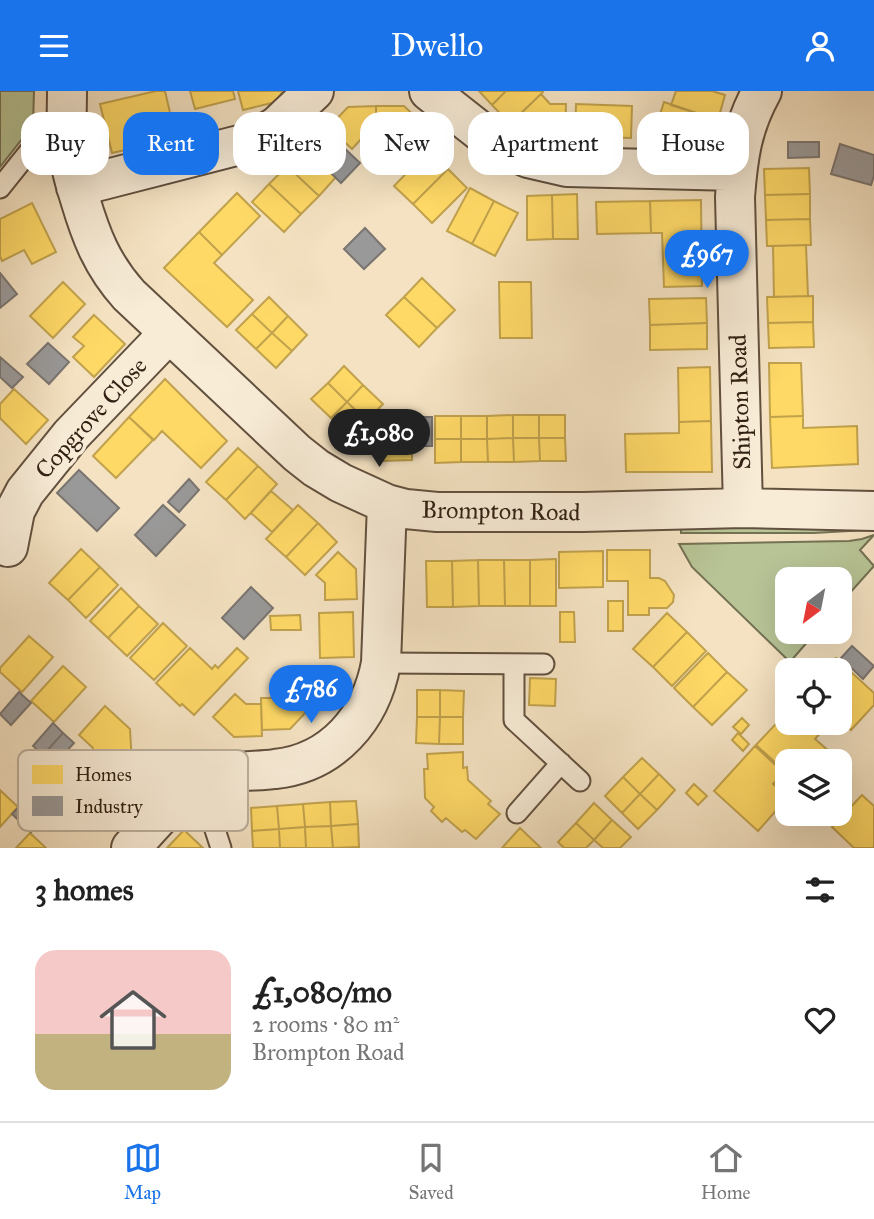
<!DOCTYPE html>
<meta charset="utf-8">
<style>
:root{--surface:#fff;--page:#f2f2f2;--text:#222;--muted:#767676;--line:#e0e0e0;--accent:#1a73e8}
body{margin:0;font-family:"IM FELL Great Primer",serif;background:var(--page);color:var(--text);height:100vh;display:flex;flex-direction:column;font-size:26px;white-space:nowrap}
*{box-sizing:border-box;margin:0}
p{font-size:23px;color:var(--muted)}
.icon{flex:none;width:38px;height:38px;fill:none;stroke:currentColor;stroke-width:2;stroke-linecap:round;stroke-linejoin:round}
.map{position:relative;height:757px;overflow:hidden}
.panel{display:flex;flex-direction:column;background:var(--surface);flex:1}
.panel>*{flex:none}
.banner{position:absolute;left:21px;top:21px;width:833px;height:63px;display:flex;gap:14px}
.needle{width:46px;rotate:212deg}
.buttons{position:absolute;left:775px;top:476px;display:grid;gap:14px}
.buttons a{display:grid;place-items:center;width:77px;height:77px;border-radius:14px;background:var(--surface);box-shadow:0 7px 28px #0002;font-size:35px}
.price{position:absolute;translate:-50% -60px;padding:0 16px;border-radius:24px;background:var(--accent);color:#fff;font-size:23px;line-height:46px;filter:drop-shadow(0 2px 4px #0008)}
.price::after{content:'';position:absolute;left:50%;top:42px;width:21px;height:16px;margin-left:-10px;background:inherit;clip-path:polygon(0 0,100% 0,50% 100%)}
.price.selected{background:#222;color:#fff}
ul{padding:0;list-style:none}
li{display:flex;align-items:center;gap:21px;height:175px;padding:0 35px}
li span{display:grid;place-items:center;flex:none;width:196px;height:140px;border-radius:21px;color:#555}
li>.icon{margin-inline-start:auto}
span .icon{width:84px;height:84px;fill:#fffc;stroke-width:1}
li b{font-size:30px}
h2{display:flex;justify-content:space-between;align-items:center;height:84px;padding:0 35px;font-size:30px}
.tag{padding:0 24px;border-radius:21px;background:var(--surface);box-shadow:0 7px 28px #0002;font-size:24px;line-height:63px}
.tag.selected{background:var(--accent);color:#fff}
header{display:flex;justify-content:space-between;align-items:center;height:91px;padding:0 35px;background:var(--accent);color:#fff;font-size:32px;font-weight:600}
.tab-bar{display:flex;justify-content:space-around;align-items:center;height:98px;border-top:2px solid var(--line);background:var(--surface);font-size:19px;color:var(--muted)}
.tab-bar a{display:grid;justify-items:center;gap:4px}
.tab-bar .selected{color:var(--accent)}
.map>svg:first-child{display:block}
.green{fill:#b8c496;stroke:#747254;stroke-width:2}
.homes{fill:#ffd966;stroke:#c1a24d;stroke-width:2}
.industry{fill:#999;stroke:#7a7571;stroke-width:2}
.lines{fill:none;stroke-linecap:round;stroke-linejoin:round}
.lane-casing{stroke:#62503f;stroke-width:23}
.street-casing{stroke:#62503f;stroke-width:42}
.lane{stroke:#f8ecd7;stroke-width:19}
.street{stroke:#f8ecd7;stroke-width:38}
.labels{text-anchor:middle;stroke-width:7;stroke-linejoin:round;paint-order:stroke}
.street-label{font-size:24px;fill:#312013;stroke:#f8ecd7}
.key{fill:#f8ecd7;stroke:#bcaf9c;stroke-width:2}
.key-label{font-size:19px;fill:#312013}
</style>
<header><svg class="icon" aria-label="menu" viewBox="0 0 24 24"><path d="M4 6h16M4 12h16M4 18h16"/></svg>Dwello<svg class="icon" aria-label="person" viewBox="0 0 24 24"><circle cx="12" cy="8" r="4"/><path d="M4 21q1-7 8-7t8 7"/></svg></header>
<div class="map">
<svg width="874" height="757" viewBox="0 0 874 757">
<rect width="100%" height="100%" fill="#f4e2c2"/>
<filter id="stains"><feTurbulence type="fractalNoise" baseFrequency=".00286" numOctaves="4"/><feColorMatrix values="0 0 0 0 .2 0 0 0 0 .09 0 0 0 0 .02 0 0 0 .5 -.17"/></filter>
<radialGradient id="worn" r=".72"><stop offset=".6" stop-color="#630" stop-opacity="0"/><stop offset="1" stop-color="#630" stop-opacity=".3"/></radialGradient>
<path class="green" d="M0,0H34L33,34L0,76Z
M681,433L867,439L814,442H681Z
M874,444L860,459L874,475L840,513V488H788V541H816L790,571L692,476L679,453L849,450L862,448Z"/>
<path class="homes" d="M156,0H165L171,26L160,28L165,50L112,62L100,13Z
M190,0H233L235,8L195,18Z
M238,0H283L276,11L243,19Z
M479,0H506L492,14Z
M506,0H542L543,1L510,33L492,14Z
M676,0H712L725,4L718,29L671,14Z
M541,3L550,13H566L565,45H535L518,25Z
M664,11L718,29L709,53L663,38L664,36L657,33Z
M576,13L632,15L631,47L575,45Z
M376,15H404L425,35L402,59L390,47H376Z
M376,15V47H362L352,58L329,36L348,16Z
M424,37L435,47L416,67L405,56Z
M304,56L336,86L319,105L287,75Z
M429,59L448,78L413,113L394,95Z
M287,75L319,105L301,123L269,93Z
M809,77L810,103L765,104L764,78Z
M448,78L467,97L432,132L413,113Z
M269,93L301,123L284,141L252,111Z
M470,97L494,110L472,153L447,140Z
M237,102L260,125L222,164L199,141Z
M577,103L578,148H553L552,104Z
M810,103V128L766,129L765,104Z
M552,104L553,148L527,149V105Z
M701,109L702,195L664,196L662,142H651L650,110Z
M494,110L518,122L495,165L472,153Z
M650,110L651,142L597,143L596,111Z
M32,112L56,161L32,173L24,159L2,170L0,165V128Z
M810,128L811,154L767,155L766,129Z
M199,141L222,164L214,172L253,209L227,236L164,177Z
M806,154L808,205L774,206L773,155Z
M422,187L455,219L437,237L404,206Z
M63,191L85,213L53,247L30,225Z
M499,191H531L532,247H500Z
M813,205V231L768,232L767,206Z
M269,206L288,225L272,242L252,223Z
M404,206L437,237L419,256L386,224Z
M706,207L707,232L650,234L649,208Z
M252,223L272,242L256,258L236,239Z
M94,224L125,253L94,286L73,266L84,255L73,246Z
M288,225L307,244L292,260L272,242Z
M813,231L814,256L769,257L768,232Z
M707,232V258L650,259V234Z
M272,242L292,260L276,277L256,258Z
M769,272H801L803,325L770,326Z
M344,275L363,294L347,311L328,292Z
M710,276L711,330L679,331L678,277Z
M165,288L227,350L201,377L162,340L154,349L129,326Z
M328,292L347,311L331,327L311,308Z
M363,294L383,313L367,330L347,311Z
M14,298L48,329L26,353L0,327V313Z
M347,311L367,330L351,346L331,327Z
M382,319L394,332L412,331V369L380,370L355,346Z
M513,324V347L487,348V325Z
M513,324H539V347H513Z
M539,324H565V347H539Z
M435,325H461V348H435Z
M461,325H487V348H461Z
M803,325V337L857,335L858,373L772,377L770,326Z
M129,326L153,349L116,387L93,365Z
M711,330L712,381H626L625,343L679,342V331Z
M513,347L514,371H488L487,348Z
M513,347H539L540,370L514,371Z
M539,347H565L566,370H540Z
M435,348H461V371L435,372Z
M461,348H487L488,371H461Z
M238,357L258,375L226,409L206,391Z
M258,375L277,393L245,428L226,409Z
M271,400L293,419L272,441L251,422Z
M298,414L318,432L286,466L266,448Z
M318,432L337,451L305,484L286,466Z
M81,458L100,476L68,509L49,492Z
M607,459H650V487H659L665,490L674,504L673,511L667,517H649V524H628V490H607Z
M603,460V496L559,497V461Z
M338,461L356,478L357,508L325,509V492L316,484Z
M556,468V515H530V469Z
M478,469L479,515L453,516L452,470Z
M478,469H504L505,515H479Z
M504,469H530V515H505Z
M426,470H452L453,516H427Z
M100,476L118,494L86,527L68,509Z
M121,497L139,515L108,547L90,530Z
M608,510H623V540H608Z
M139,515L158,533L127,565L108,547Z
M353,521L354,566L320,567L319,522Z
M560,521H574L575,551H560Z
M667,522L687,541L653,576L633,558Z
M300,524L301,539H271L270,525Z
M163,532L187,555L154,589L130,567Z
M687,541L706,560L672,595L653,576Z
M29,545L53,566L22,601L0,581V577Z
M190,557L212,578L215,574L218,577L237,557L248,567L194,624L182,613L180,615L156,592Z
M708,562L727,581L693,616L674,597Z
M836,567L874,602V614L851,639L840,629V579H825Z
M63,575L86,596L54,631L31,610Z
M727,581L747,599L712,634L693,616Z
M530,587L556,588L555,615L529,614Z
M286,595L310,617L290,638L262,639L261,607H275Z
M417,599H440V626H417Z
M440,599L464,600L463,626H440Z
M235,603L246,613H261L262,645L234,646L213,626Z
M105,615L130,638L132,673L94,675L93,657L79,644Z
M788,620V632H820L825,637L815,648L830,661L821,670H788V683L756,654Z
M417,626H440L439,653L416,652Z
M440,626H463V653H439Z
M742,627L749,634L741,643L733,636Z
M738,642L749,653L743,660L732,649Z
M755,655L784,682L773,693L788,706L758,740L714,700Z
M463,661V677L467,676L468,689L491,710L488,713L500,723L476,748L465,739L462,741L446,727L442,731L431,720L434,716L425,707L424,678H428L427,663Z
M642,667L659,683L640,703L623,686Z
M659,683L675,699L657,719L640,703Z
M623,686L640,703L622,722L605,705Z
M694,693L707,705L698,714L686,702Z
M0,699L18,716L0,736Z
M640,703L657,719L638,738L622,722Z
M862,704L874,715V757H854L832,736Z
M356,710L358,733L331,735L330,711Z
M330,711L331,735L305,736L303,713Z
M594,712L612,729L594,749L576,732Z
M303,713L305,736L279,738L277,715Z
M277,715L279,738L252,740L251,717Z
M612,729L631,746L620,757H603L594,749Z
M576,732L594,749L586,757H564L558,751Z
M358,733L359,756L333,757L331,735Z
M331,735L333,757H306L305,736Z
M305,736L306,757H280L279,738Z
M520,737L541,757H502Z
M279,738L280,757H253L252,740Z
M184,739L203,757H167Z
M30,742L46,757H16Z"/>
<path class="industry" d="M788,51H819V66L788,67Z
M339,52L360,72L341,92L321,72Z
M840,53L874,64V85L871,94L831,83Z
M365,137L385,158L364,178L344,158Z
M0,182L17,203L0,217Z
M48,252L69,271L49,293L27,273Z
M0,266L23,286L12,297L0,286Z
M417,326H432V355H417Z
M79,379L119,417L97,440L57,402Z
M189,388L199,399L179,421L168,411Z
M163,414L185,434L156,465L135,444Z
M251,496L273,517L244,548L222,527Z
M852,555L874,575L863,588L841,567Z
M19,601L31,612L11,634L0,623Z
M53,632L63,642L43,664L33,655Z
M63,642L74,652L54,674L43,664Z
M33,701L52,719L31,741L12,723Z"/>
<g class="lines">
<g class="lane-casing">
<path id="lane" d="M0,97L36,52L67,50
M381,572L544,573
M514,573V629L580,690
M200,693L221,757
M517,722L561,672"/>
</g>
<g class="street-casing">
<path id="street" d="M67,0C67,16 66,33 67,49C68,69 74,89 80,108C91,145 102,174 129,204L297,362L316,377L341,392L387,413L406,418L437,421H583L743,417L874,420
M429,0L495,52L528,67L567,76L737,80
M76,96L251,51L277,35L314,0
M743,417L735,106C738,66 742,36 762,0
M8,456L15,420L25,401L71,344L169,242
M131,757C157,728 175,704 211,688C232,678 253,681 275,678C333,672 371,627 381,572L387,413"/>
</g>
<use href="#lane" class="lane"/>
<use href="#street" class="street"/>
</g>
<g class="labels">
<g class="street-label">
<text transform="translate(740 311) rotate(-92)" y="8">Shipton Road</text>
<text transform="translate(91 327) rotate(-48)" y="8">Copgrove Close</text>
<text transform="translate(501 420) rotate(1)" y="8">Brompton Road</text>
</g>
</g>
<rect x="18" y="659" width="230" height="81" rx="10" class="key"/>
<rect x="32" y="674" width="31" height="19" fill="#ffd966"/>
<rect x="32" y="705" width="31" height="20" fill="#999"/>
<g class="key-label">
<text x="75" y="690">Homes</text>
<text x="75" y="722">Industry</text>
</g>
<rect width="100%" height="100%" filter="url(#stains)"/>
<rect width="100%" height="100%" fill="url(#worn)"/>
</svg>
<div class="buttons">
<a><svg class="needle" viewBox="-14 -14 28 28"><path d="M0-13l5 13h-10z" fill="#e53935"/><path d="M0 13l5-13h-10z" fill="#767676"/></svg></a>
<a><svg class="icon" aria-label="locate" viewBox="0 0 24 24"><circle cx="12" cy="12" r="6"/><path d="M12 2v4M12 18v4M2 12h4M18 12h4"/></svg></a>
<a><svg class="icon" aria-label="layers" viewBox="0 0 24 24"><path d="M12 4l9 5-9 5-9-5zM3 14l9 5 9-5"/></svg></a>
</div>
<b class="price" style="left:707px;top:199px">£967</b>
<b class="price selected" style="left:379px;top:378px">£1,080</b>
<b class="price" style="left:311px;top:634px">£786</b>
<div class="banner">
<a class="tag">Buy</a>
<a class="tag selected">Rent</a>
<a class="tag">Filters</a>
<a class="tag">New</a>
<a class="tag">Apartment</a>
<a class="tag">House</a>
</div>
</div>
<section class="panel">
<h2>3 homes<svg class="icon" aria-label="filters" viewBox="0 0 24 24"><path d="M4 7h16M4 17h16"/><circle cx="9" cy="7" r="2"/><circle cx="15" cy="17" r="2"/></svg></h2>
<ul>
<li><span style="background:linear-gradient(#f6c9c9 60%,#c2b280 0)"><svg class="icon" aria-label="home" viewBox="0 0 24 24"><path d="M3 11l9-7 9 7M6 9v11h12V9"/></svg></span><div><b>£1,080/mo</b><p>2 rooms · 80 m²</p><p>Brompton Road</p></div><svg class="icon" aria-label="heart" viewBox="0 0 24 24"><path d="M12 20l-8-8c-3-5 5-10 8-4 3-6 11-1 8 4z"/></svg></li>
</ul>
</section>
<nav class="tab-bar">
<a class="selected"><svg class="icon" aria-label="map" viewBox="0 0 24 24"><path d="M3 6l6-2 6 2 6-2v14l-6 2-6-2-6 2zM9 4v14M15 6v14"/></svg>Map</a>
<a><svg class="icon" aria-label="saved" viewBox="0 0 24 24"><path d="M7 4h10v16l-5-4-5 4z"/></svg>Saved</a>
<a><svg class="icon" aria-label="home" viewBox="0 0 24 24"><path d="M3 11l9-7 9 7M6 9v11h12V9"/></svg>Home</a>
</nav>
